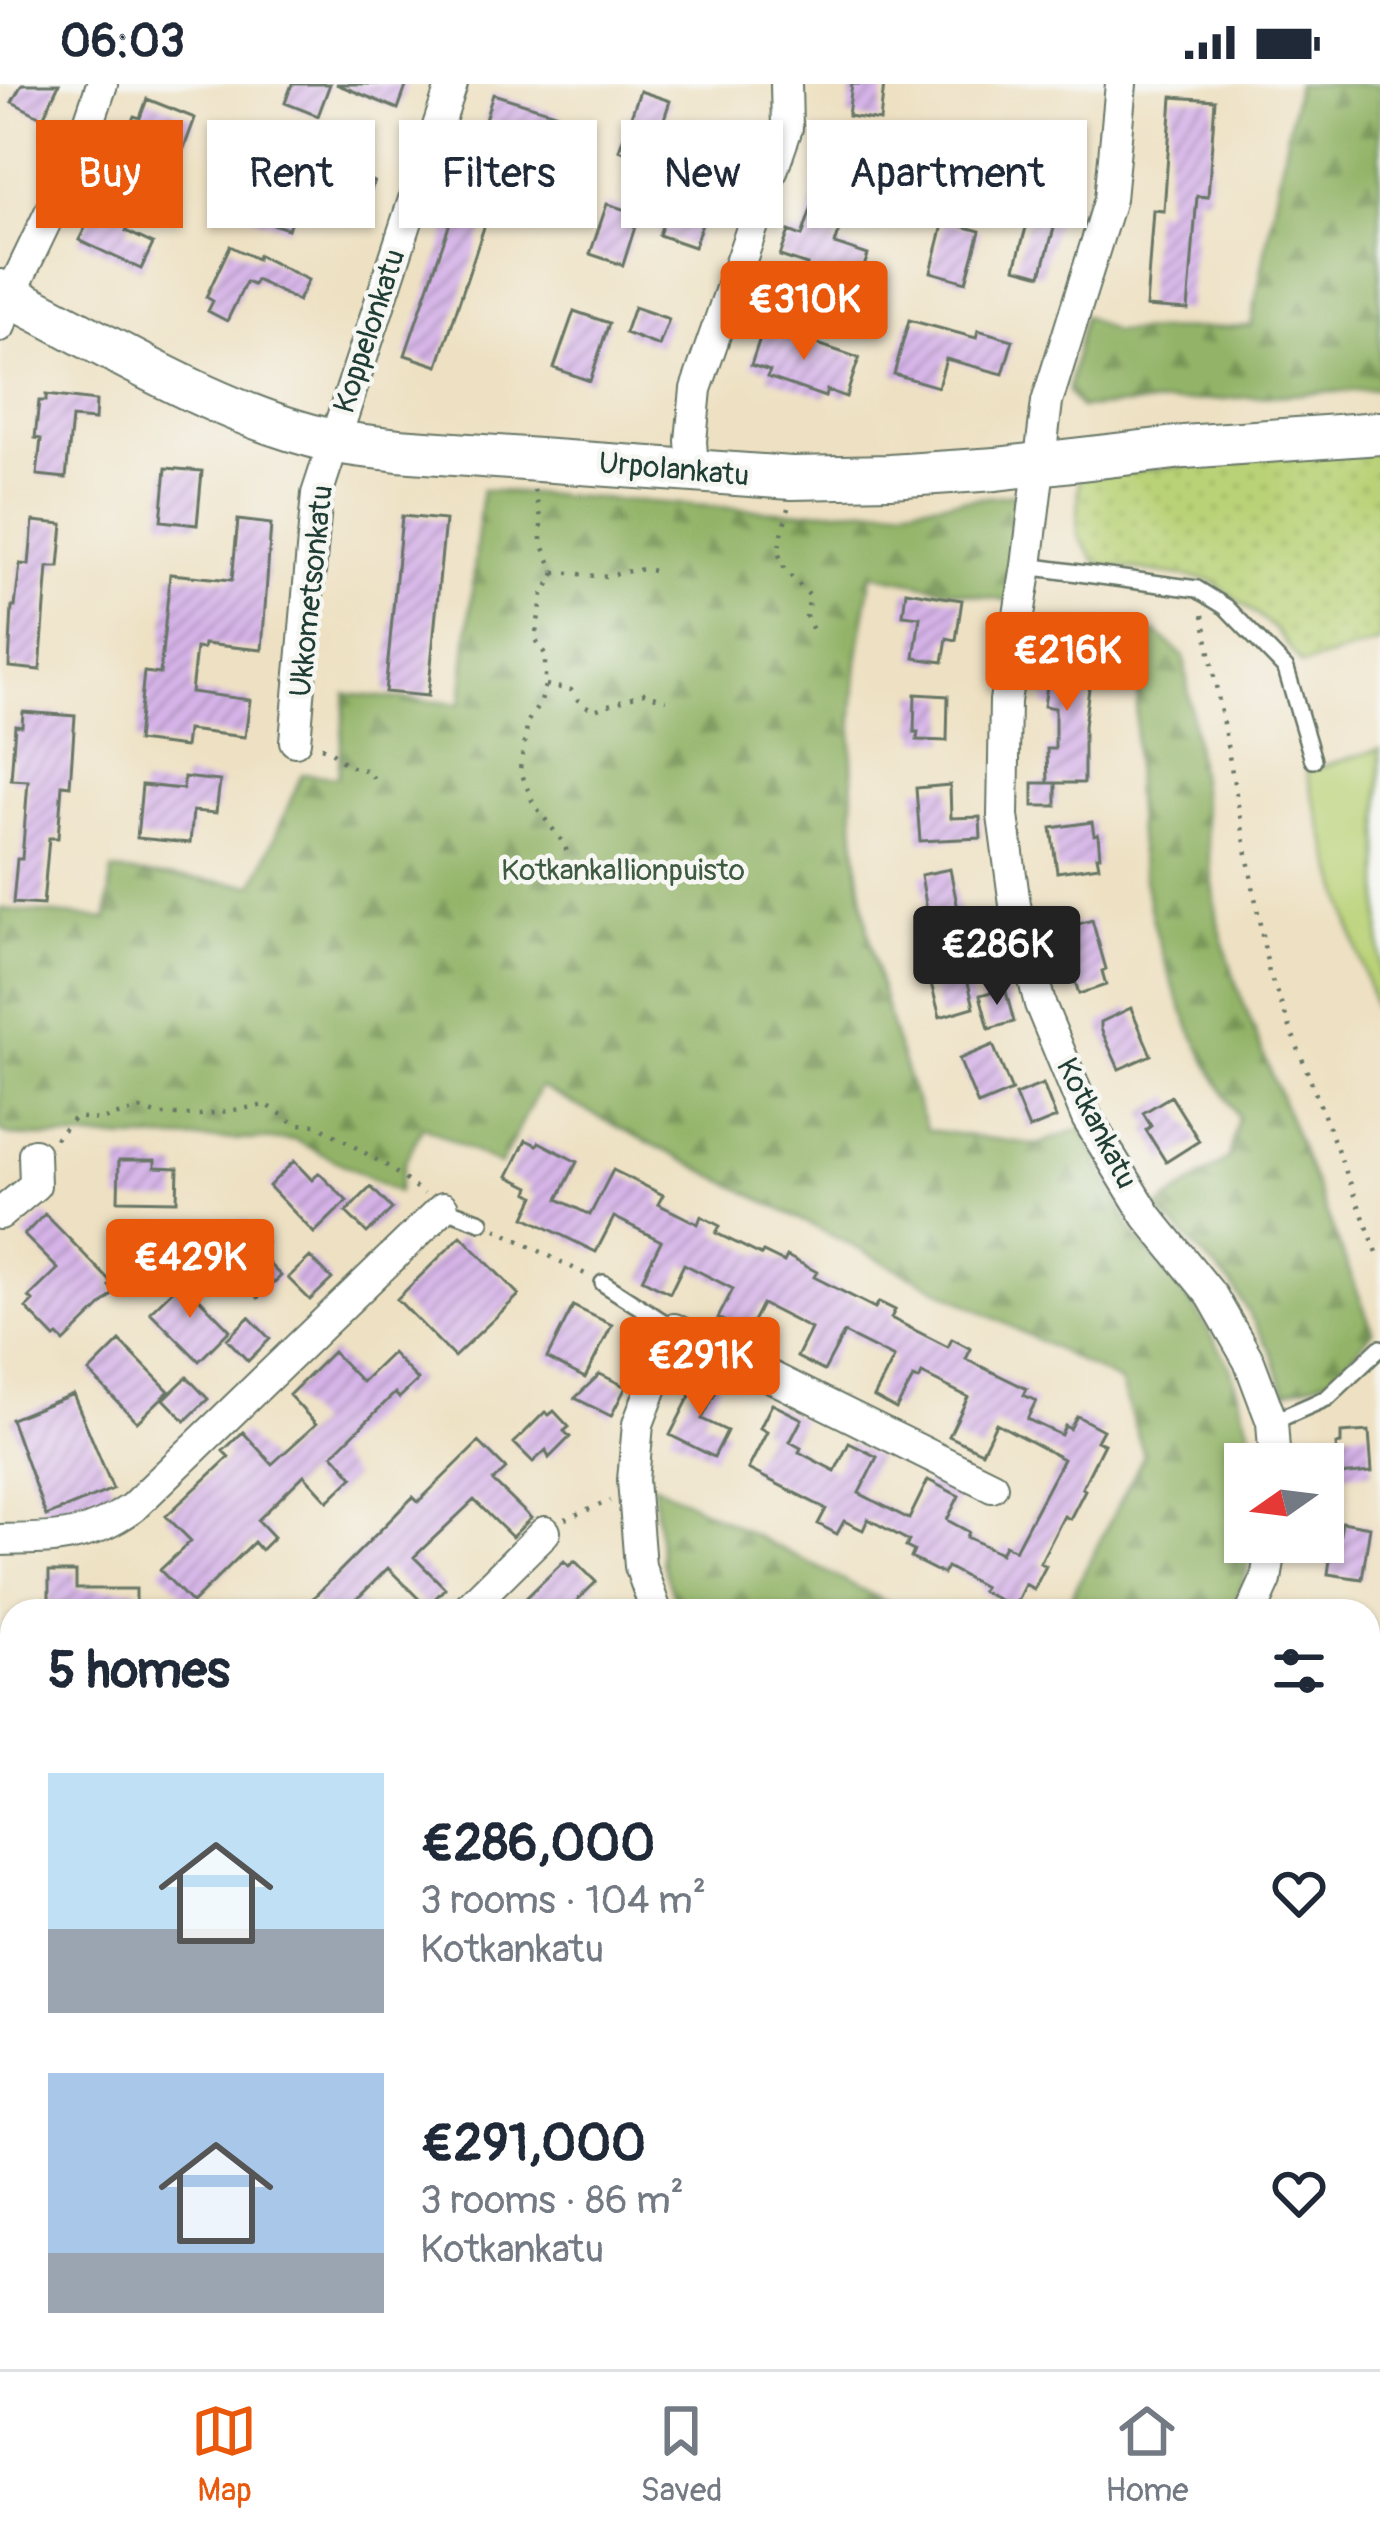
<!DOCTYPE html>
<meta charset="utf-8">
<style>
:root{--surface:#fff;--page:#f2f2f3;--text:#1f2937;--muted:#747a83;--line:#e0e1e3;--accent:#ea580c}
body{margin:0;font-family:Pangolin,sans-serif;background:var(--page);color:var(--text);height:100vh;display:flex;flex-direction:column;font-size:45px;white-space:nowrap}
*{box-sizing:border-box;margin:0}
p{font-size:39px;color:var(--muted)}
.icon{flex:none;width:66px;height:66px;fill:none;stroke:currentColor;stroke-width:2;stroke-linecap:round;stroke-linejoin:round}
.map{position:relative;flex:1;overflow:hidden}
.side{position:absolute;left:0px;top:1515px;width:1380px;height:771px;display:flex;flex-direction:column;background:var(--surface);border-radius:36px 36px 0 0;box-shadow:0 3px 9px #0004}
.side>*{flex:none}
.banner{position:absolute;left:36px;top:36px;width:1308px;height:108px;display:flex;gap:24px}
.needle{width:78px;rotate:256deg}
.controls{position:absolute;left:1224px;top:1359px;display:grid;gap:24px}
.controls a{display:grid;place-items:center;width:120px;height:120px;border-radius:0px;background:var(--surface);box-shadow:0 3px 9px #0004;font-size:60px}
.price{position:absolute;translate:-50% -102px;padding:0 27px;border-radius:12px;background:var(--accent);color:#fff;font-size:39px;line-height:78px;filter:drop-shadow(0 3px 6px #0008)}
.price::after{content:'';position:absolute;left:50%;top:72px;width:36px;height:27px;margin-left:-18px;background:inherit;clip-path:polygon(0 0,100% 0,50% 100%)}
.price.current{background:#222;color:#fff}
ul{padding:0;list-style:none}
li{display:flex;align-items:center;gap:36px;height:300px;padding:0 48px}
li span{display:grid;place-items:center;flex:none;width:336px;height:240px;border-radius:0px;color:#555}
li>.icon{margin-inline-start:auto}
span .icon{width:144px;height:144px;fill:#fffc;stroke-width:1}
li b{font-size:51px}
h2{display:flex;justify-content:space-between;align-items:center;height:144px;padding:0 48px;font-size:51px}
.chip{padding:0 42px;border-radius:0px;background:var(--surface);box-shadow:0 3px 9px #0004;font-size:42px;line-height:108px}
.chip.current{background:var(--accent);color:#fff}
.status{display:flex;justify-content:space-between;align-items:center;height:84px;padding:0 60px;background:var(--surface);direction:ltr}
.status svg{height:33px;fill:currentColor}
.dock{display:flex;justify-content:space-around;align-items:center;height:168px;border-top:3px solid var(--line);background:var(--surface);font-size:33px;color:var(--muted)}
.dock a{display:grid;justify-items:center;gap:6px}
.dock .current{color:var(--accent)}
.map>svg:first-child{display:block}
.grass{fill:url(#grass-dots);stroke:#6c8856;stroke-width:3}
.forest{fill:url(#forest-firs);stroke:#59784e;stroke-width:3}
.wetland{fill:url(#wetland-marsh);stroke:#6c8856;stroke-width:3}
.garden{fill:#bad277;stroke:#6c8856;stroke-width:3}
.building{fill:url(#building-hatch)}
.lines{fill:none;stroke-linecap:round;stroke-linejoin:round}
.lane-casing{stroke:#677666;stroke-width:20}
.street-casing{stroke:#677666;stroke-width:34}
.secondary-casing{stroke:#677666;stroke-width:46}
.path{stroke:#677666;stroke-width:4.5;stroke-dasharray:3 9;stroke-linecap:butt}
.lane{stroke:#fff;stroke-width:15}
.street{stroke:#fff;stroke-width:30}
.secondary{stroke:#fff;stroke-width:42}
.labels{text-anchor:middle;stroke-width:9;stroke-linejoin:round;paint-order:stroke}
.street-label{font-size:30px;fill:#1f3d34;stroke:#f6f6f2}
.park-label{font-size:30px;fill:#3e5b41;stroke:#f6f6f2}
</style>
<div class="status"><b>06:03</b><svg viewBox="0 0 49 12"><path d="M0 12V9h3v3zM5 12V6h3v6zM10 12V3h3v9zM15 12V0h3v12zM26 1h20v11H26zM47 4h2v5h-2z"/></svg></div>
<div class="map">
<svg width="1380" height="2285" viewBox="0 0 1380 2285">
<defs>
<pattern id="grass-dots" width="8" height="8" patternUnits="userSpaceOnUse" patternTransform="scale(3)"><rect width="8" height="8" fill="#bad277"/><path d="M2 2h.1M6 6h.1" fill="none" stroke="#9fb568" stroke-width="1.8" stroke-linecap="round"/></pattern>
<pattern id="forest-firs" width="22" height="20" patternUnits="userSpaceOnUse" patternTransform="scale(3)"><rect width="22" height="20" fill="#93b468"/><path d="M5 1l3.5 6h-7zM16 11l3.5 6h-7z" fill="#779456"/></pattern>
<pattern id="wetland-marsh" width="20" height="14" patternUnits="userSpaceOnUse" patternTransform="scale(3)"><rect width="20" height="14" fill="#bad277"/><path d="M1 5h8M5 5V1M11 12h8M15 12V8" fill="none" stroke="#9fb568"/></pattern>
<pattern id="building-hatch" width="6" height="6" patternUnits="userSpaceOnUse" patternTransform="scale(3)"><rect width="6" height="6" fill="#d6b3e8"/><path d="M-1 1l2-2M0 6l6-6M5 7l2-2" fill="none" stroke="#ad93bd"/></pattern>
</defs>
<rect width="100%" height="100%" fill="#f6f6f2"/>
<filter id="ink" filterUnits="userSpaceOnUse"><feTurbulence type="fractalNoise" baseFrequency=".00833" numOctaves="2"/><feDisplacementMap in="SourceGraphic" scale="24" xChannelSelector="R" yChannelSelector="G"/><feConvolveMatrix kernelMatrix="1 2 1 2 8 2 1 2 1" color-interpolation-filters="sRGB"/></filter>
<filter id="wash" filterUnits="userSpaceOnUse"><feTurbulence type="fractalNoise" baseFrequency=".004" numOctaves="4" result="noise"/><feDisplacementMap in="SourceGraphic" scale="48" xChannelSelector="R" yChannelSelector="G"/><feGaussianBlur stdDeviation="2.7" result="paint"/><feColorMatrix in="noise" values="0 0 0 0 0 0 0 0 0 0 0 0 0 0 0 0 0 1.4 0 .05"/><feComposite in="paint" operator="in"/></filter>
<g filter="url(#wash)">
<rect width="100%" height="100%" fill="#eee1c3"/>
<path class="grass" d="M1380,360V558L1302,581L1275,545L1211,496L1097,480L1078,451L1079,393Z"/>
<path class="forest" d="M1297,0H1380V305L1080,324L1068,308L1084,232L1114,248L1251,242Z
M482,406L788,428L890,424L1016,410L1010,518L872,490C866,523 859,556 856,589C841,751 868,896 927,1046L1037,1061L1082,1044L1131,1146L1196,1225L1229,1280L1252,1353L1254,1380H1245V1458H1251L1246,1490L1231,1527H1064L1144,1371L1120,1298L540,1003L500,1081L423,1042L404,1079L398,1108L295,1056L66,1054L12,1052L0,1047V825L107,835L112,787L254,801L302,690L338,693L346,610L461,620Z
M1118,541L1157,549L1184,573L1218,839L1237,903L1373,1247L1334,1292L1285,1308L1272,1269L1232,1201L1157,1124L1229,1074L1238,1033C1148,887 1119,745 1142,575Z
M653,1400L904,1527H679L662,1479Z
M1380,1616V2285H607L614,2274H1368V1642Z
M0,1914H12V2274H263L273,2285H0Z"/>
<path class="wetland" d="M263,2274H614L607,2285H273Z"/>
<path class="garden" d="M1380,665V944L1306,687Z"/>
<g id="blocks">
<path class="building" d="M22,0H59L43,34L12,18Z
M292,0H330L318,32L285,19Z
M336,0H407L398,25Z
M852,0H884L880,37L848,32Z
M640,7L670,17L650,77L619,66Z
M493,10L558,30L557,35L575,41L569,59L552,54L541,88L504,77L513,44L485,36Z
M1172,13L1215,16L1208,113L1197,112L1188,226L1146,223L1153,126L1164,127Z
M147,15L195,34L184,64L168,58L164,70L159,68L157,74L151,72L149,79L120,68L134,32L140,34Z
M833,60L879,78L869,107L854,102L835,160L868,171L860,194L845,189L837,214L834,213L830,225L801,215L805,203L800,201L807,181L780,172L789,147L802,152Z
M1037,63L1072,74L1061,107L1067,109L1058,138L1056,137L1041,191L1015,184L1030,129L1026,128L1030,114L1022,112Z
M697,67L731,79L719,112L712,110L694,163L659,151L669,121L679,124Z
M271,83L305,95L288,145L254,134Z
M339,86L374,98L364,126L329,114Z
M108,98L129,108L127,113L140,119L126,147L153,160L141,185L79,156Z
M468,103L492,111V119L438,282L405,271L454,127L459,128Z
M607,120L639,130L623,181L590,170Z
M944,137L980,147L966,198L931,188Z
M230,162L257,175L258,171L308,196L298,217L256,196L253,201L246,198L227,237L208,227L213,217L206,213Z
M634,223L669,235L659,262L625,249Z
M574,227L609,239L590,297L554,284Z
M909,236L976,254L978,246L1013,256L1003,290L946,275L938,303L894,290Z
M764,242L859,274L846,313L827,306L825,313L767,293L770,287L751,281Z
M46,311L96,317L95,336L72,334L66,394L37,391L41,355L35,354L39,317H46Z
M166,384L202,387L197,441L161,437Z
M402,432L445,436L428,612L385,608Z
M238,436L271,440L262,566L204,560L203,565L196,564L191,608L250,616L245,653L187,646L185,663L137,657L144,588L160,590L170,490L232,496Z
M33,437L63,440L59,483H48L40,586L9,583L12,523H15L20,480L29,481Z
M906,507L962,516L956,556L947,554L943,578L914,574L920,533L903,531Z
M1063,547L1096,551L1084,642V699H1049H1056V722H1033V699H1048L1047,665H1055V624L1044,622L1049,588L1054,589L1058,559L1062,560Z
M915,610L948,612L947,657L917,656L918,648H914Z
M23,628L75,632L70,702L62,701L58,754H49L43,821L13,819L17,775H22L28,697L11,696L15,641L22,642Z
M184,693L220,697L216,729L193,727L190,759L137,754L142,701L183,705Z
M950,701L951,734L980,733L981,754L920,757L916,704Z
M1092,738L1094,751L1098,750L1100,772H1097L1099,782L1057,788L1051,744Z
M950,785L961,840L934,845L931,832H928L921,791Z
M1092,836L1106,885L1102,887L1106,901L1079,910L1067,870L1072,869L1065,844Z
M964,882L974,923L940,933L929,892Z
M1005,904L1014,938L989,945L980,911Z
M1131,924L1151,971L1119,985L1101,945V938Z
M993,961L1012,1007L978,1021L959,975Z
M1043,1000L1056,1034L1029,1045L1015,1011Z
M1171,1012L1199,1057L1166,1078L1146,1046L1151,1042L1143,1029Z
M526,1056L537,1061L539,1058L577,1078L558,1115L590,1131L613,1086L663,1111L658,1120L698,1140L701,1132L720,1142L716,1149L761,1171L763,1168L784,1178L787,1172L817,1188L814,1193L875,1224L879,1218L895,1226L891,1234L948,1263L952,1255L971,1265L966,1275L1027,1305L1024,1311L1036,1317L1027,1335L1061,1351L1065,1342L1070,1345L1077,1332L1103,1346L1097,1357L1104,1360L1082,1404L1085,1406L1070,1435L1064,1432L1040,1479L1046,1482L1034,1505L1025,1500L1014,1523L981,1507L984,1503L947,1483L943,1490L911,1474L914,1467L906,1463L909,1457L868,1435L863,1446L844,1437L837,1450L818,1440L826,1425L748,1385L767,1348L760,1344L772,1320L802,1335L790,1358L801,1364L799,1368L835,1387L849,1359L877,1373L859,1409L909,1435L928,1396L959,1412L947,1436L969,1448L967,1453L1001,1469L1005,1461L1015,1466L1063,1375L996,1339L982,1368L949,1352L968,1313L922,1290L919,1296L913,1294L896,1325L874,1313L894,1274L844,1249L824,1287L797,1273L811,1245L762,1220L747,1249L718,1234L733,1205L684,1180L670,1209L642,1195L661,1157L614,1133L596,1168L525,1133L535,1112L528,1108L530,1103L508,1092Z
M119,1076H155V1083L178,1084L177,1117L118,1116Z
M294,1077L312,1096L319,1089L347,1117L314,1149L269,1102Z
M371,1103L392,1125L367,1149L346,1128Z
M45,1130L112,1199L109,1202L115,1208L64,1258L58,1252L55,1254L26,1224L33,1217L29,1213L58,1185L24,1151Z
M244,1136L267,1160L258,1169L281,1192L258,1214L212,1167Z
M461,1152L519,1211L454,1273L397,1215Z
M310,1173L332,1195L310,1216L288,1194Z
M182,1197L230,1246L199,1277L150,1228Z
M573,1222L612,1241L585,1294L547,1274Z
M249,1233L270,1255L248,1277L227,1255Z
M120,1257L169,1307L137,1338L89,1288Z
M333,1268L362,1298L392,1269L418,1296L399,1314L395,1309L333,1370L353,1393L328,1417L304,1391L258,1436L274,1453L261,1466L254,1458L192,1519L160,1486L191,1457L166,1432L229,1373L223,1367L243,1348L272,1380L316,1340L289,1311Z
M600,1290L626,1303L611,1332L575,1314Z
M701,1290L720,1300L702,1335L727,1347L714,1373L670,1351Z
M187,1293L208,1315L185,1337L164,1315Z
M73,1310L113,1405L46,1432L11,1335Z
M554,1327L569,1343L564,1347L570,1353L549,1374L546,1366L533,1378L514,1359L545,1328L549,1331Z
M1369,1347L1372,1388L1338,1391L1336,1361L1341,1360V1349Z
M479,1358L506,1385L493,1397L531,1434L512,1453L474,1416L414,1473L445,1504L427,1523L388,1484L356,1516L368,1527H324L312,1515L413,1413L418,1418Z
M1342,1438L1370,1443L1362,1495L1328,1490L1333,1454L1339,1455Z
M564,1477L569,1482L575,1477L596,1498L566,1527H537L525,1515Z
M49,1488H76V1505H136V1527L49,1525Z"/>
</g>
</g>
<g filter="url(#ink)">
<use href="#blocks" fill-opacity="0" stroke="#677666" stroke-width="3"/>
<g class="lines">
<g class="lane-casing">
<path id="lane" d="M1027,482L1197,505L1226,523L1286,585L1313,676
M443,1124L481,1138
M603,1199L674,1245
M1272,1338L1327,1314L1380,1264"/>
</g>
<g class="street-casing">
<path id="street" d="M1121,0L1110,115L1047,318L1027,482L1005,617L1003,732L1015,821L1040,920L1087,1034L1147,1132L1212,1212L1249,1277L1272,1338L1275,1380
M0,242L10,212L79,68L102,0
M693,386L691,357L696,305L787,44L786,0
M295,657L317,410L452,0
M0,1130L35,1101L34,1070
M0,1456C53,1455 87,1456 132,1424L443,1124
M465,1527L545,1448
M656,1527L640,1482L633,1396L638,1340L674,1245L992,1402
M1252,1527L1266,1496L1272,1458
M0,1765H12"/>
</g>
<g class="secondary-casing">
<path id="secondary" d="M0,207C104,259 219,332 333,357C354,362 376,363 398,366L792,394L890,392L996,385L1184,363L1380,349"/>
</g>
<path class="path" d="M534,406L541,433V457L554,487
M788,424L778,468L785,486L810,512L806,532L816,552
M555,489L543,510L535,554L545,570V601L541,618L528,637L520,685L533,719L565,761L568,773
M555,489C573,487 588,493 605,492C623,491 634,482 653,487
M1203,531L1269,889L1380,1176
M546,601L571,606L580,619L594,626L644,609L666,616
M321,663C342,670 338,683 366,686L379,700
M55,1055L75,1033L100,1036L140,1025L159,1031H200L267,1021L296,1040L318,1041L387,1082L424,1110
M496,1145L587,1191
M565,1435L610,1417
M1368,2202L1380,2210
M857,2274L867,2285
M1004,2274L1040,2285
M704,2285L726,2274
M915,2285L925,2274
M959,2285L964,2274"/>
<use href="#lane" class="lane"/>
<use href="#street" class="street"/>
<use href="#secondary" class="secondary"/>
</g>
</g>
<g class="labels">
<g class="street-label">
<text transform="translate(369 247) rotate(-72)" y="10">Koppelonkatu</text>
<text transform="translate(674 385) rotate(5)" y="10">Urpolankatu</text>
<text transform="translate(311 507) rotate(-84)" y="10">Ukkometsonkatu</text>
<text transform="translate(1097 1039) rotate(63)" y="10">Kotkankatu</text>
</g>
<g class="park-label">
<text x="623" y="796">Kotkankallionpuisto</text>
</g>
</g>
</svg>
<div class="controls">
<a><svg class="needle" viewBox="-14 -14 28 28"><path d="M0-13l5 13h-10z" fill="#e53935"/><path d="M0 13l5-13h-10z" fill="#747a83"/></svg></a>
</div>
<b class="price" style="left:804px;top:279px">€310K</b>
<b class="price" style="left:1067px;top:630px">€216K</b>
<b class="price current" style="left:997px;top:924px">€286K</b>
<b class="price" style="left:190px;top:1237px">€429K</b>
<b class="price" style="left:700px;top:1335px">€291K</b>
<div class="banner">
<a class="chip current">Buy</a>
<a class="chip">Rent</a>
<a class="chip">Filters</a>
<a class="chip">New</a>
<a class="chip">Apartment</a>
</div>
<section class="side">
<h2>5 homes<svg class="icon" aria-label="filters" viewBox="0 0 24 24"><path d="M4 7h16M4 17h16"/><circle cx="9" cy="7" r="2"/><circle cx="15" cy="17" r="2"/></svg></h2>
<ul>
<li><span style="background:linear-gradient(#bfe0f5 65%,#9aa5b1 0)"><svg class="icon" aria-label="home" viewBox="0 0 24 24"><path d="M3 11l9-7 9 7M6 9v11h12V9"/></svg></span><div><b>€286,000</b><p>3 rooms · 104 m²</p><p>Kotkankatu</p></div><svg class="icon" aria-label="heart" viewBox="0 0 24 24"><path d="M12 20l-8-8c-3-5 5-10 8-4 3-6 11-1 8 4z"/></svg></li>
<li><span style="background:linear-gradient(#a9c7e8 75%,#9aa5b1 0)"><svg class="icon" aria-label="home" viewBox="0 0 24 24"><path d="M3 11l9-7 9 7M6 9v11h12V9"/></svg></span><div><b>€291,000</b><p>3 rooms · 86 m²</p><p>Kotkankatu</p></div><svg class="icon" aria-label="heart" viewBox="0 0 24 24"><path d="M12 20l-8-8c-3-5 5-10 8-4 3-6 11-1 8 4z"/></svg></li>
</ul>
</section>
</div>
<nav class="dock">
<a class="current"><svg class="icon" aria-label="map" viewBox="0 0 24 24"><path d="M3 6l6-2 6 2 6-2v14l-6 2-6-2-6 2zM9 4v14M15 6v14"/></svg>Map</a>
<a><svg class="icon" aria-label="saved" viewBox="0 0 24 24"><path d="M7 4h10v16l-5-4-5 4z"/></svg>Saved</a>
<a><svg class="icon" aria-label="home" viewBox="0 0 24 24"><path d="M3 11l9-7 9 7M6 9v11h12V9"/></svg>Home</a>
</nav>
